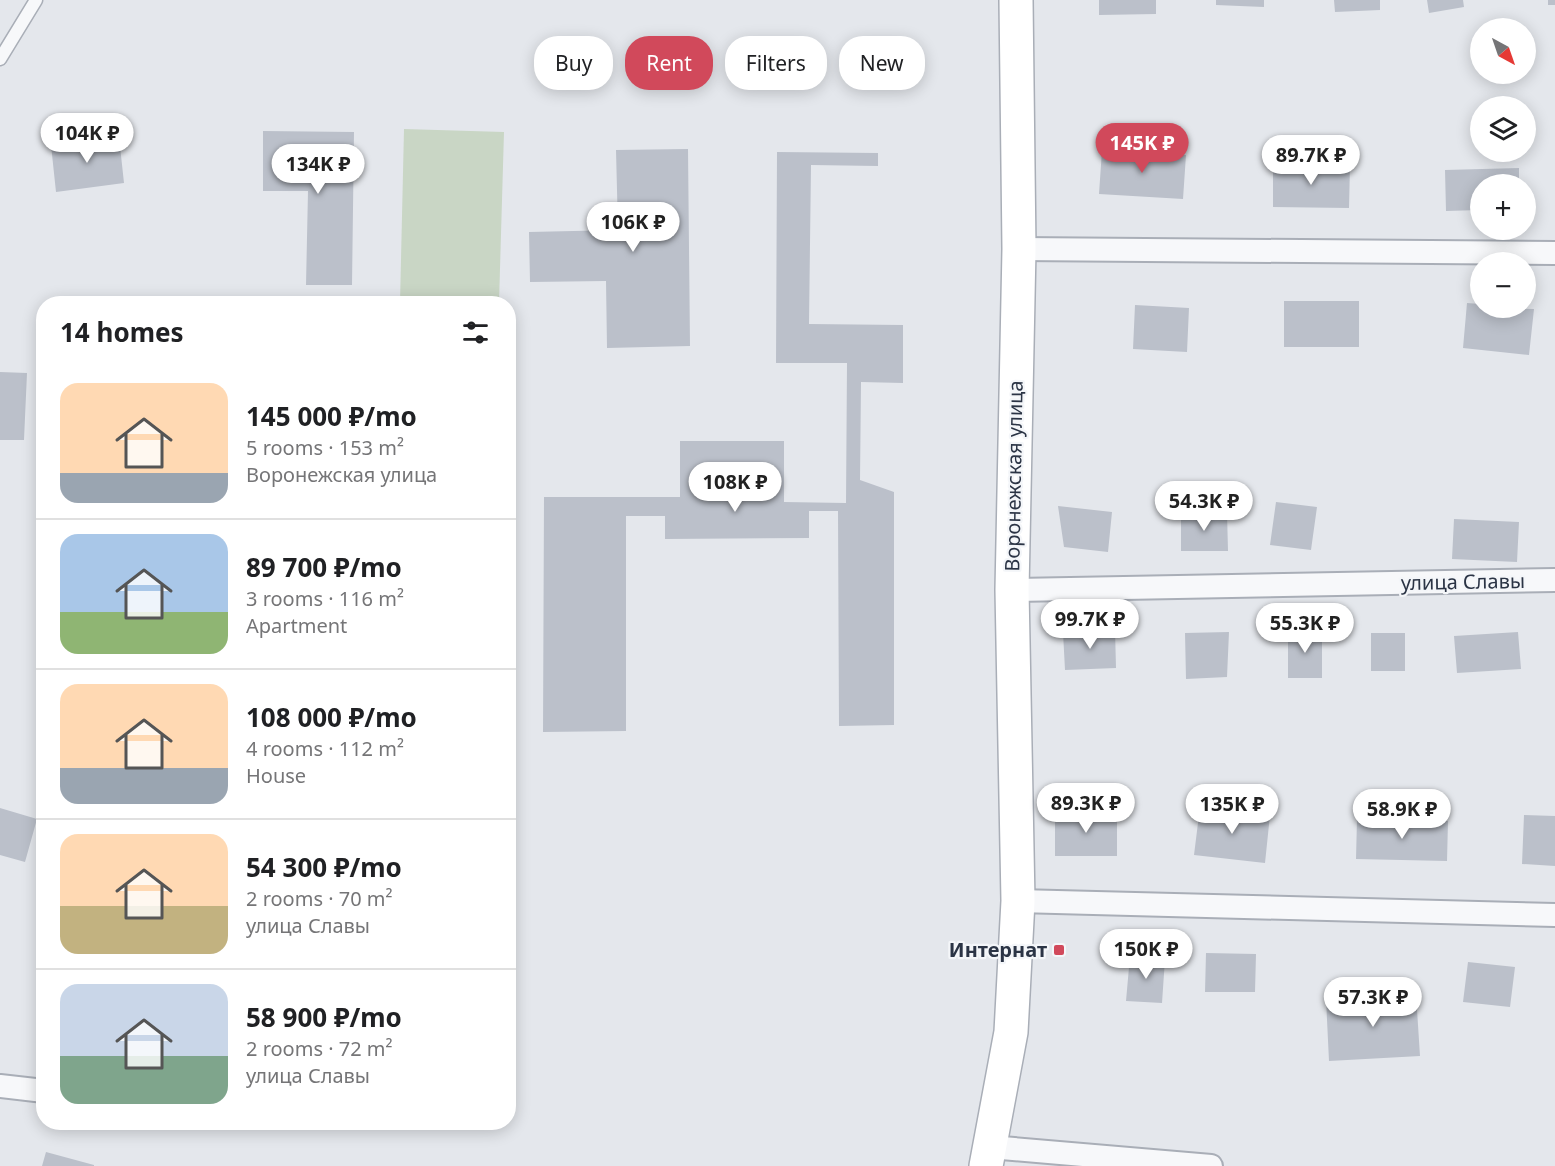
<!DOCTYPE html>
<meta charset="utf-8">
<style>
:root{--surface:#fff;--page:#f6f6f6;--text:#202124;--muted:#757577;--line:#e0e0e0;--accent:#d1495b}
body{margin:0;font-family:"Noto Sans",sans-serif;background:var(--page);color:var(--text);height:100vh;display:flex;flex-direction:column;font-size:22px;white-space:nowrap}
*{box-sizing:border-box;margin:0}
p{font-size:20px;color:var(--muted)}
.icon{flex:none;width:33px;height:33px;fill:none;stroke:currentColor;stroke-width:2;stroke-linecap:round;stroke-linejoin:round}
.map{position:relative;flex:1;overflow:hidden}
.side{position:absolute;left:36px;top:296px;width:480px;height:834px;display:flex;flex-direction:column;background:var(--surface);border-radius:24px;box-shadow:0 3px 15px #0003}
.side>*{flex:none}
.banner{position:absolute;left:534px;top:36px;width:570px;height:54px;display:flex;gap:12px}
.needle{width:39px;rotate:140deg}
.buttons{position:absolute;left:1470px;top:18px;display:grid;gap:12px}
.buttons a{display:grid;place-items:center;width:66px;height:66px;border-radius:50%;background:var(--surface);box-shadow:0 3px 15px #0003;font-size:30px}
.price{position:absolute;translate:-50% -51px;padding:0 14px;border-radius:21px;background:#fff;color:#222;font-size:20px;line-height:39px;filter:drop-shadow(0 2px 3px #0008)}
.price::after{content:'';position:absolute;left:50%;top:36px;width:18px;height:14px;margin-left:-9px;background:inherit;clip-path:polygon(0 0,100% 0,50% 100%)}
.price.current{background:var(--accent);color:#fff}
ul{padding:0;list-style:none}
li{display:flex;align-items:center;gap:18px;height:150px;padding:0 24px}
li+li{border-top:2px solid var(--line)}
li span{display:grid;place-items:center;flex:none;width:168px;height:120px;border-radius:18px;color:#555}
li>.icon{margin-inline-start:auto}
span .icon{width:72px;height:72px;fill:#fffc;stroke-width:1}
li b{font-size:26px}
h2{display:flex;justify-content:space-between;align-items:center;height:72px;padding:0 24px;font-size:26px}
.chip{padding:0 21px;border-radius:24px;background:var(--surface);box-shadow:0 3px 15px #0003;font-size:21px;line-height:54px}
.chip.current{background:var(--accent);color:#fff}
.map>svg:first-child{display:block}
.green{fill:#c9d6c5}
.building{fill:#bbc0ca}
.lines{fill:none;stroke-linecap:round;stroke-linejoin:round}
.lane-casing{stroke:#a9aeb7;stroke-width:15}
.street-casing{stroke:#a9aeb7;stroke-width:26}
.secondary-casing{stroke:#a9aeb7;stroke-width:36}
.lane{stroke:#f7f8fa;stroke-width:12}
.street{stroke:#f7f8fa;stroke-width:22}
.secondary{stroke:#fff;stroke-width:33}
.poi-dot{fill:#d1495b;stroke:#f4f6f9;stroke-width:2}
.labels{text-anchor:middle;stroke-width:4.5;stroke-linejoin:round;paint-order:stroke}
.street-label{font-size:20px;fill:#2b3445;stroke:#f4f6f9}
.poi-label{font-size:20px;font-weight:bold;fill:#2b3445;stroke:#f4f6f9;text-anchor:end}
</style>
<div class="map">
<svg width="1555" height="1166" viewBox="0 0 1555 1166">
<rect width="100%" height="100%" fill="#e4e7ec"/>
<path class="green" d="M404,129L504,132L499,303H400Z"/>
<path class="building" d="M1099,0H1156V14L1099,15Z
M1216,0H1264V7L1216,5Z
M1334,0H1380V10L1335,12Z
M1427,0H1463L1464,7L1429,13Z
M1548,0H1555V5H1548Z
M263,131L354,132L352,285H306L308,191H263Z
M119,137L124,183L56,192L51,145Z
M688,149L690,346L607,348L606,281L530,282L529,232L618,230L616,150Z
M1102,150L1186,155L1183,199L1099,194Z
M777,152L878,153V166L811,165L809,324L903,325V383L861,382L860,480L894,492V725L839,726L838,511H809V538L665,539V516H626V731L543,732L544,497H680V441H784V502L846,503L847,363H776Z
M1273,165H1350L1349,208L1273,207Z
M1519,168V184H1480V210L1446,211L1445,170Z
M1284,301H1359V347H1284Z
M1467,303L1480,304V308L1534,309L1529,355L1463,348Z
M1135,305L1189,308L1187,352L1133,349Z
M0,372L27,373L24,440H0Z
M1276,502L1317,507L1311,550L1270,545Z
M1058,506L1112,512L1108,552L1064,547Z
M1181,512H1227L1228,551H1181Z
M1454,519L1519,522L1517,562L1452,559Z
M1115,629L1116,668L1065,670L1063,632Z
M1288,630L1322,631V678H1288Z
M1229,632L1227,677L1186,679L1185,633Z
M1518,632L1521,669L1457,673L1454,636Z
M1371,633H1405V671H1371Z
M1200,807L1270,815L1265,863L1194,855Z
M0,808L37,819L25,862L0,855Z
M1117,811V856H1055V812Z
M1524,815L1555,816V866L1522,864Z
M1357,819L1448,821L1447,861L1356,859Z
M1206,953L1256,954L1255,992H1205Z
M1130,956L1165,959L1162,1003L1126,1001Z
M1468,962L1515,967L1510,1007L1463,1002Z
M1416,994L1420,1056L1329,1061L1326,999Z
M256,1122H272L271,1125L256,1124Z
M46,1152L94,1165V1166H42Z"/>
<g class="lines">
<g class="lane-casing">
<path id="lane" d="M0,59L36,0"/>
</g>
<g class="street-casing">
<path id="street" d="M1019,249L1555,253
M1012,590L1555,580
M1018,901L1555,915
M0,1086L44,1091
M990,1147L1211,1166"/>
</g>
<g class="secondary-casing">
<path id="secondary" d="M986,1166L1011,1032L1018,901L1012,590L1019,249L1016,0"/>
</g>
<use href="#lane" class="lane"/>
<use href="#street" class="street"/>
<use href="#secondary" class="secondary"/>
</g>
<rect class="poi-dot" x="1053" y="944" width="12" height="12" rx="3"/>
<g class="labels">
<g class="street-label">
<text transform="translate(1014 476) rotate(-89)" y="7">Воронежская улица</text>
<text transform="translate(1463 582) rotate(-1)" y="7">улица Славы</text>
</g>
<g class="poi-label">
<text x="1047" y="957">Интернат</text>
</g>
</g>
</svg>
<div class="buttons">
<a><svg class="needle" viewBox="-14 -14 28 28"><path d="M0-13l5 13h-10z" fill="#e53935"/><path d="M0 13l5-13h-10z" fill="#757577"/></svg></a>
<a><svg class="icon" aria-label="layers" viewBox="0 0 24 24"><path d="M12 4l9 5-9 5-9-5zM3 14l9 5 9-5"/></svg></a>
<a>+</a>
<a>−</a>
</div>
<b class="price" style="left:87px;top:164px">104K ₽</b>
<b class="price current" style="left:1142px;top:174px">145K ₽</b>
<b class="price" style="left:1311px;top:186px">89.7K ₽</b>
<b class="price" style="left:318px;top:195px">134K ₽</b>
<b class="price" style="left:633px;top:253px">106K ₽</b>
<b class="price" style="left:735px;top:513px">108K ₽</b>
<b class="price" style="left:1204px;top:532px">54.3K ₽</b>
<b class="price" style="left:1090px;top:650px">99.7K ₽</b>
<b class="price" style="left:1305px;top:654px">55.3K ₽</b>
<b class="price" style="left:1086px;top:834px">89.3K ₽</b>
<b class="price" style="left:1232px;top:835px">135K ₽</b>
<b class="price" style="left:1402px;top:840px">58.9K ₽</b>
<b class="price" style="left:1146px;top:980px">150K ₽</b>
<b class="price" style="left:1373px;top:1028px">57.3K ₽</b>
<div class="banner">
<a class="chip">Buy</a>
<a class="chip current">Rent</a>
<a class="chip">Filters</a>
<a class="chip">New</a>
</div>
<section class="side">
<h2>14 homes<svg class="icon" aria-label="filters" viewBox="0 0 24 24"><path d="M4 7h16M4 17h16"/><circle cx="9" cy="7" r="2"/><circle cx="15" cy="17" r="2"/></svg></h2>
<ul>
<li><span style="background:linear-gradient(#ffd9b3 75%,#9aa5b1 0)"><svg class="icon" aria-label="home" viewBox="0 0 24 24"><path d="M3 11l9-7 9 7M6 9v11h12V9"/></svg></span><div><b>145 000 ₽/mo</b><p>5 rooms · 153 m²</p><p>Воронежская улица</p></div></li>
<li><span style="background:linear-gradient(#a9c7e8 65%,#8fb573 0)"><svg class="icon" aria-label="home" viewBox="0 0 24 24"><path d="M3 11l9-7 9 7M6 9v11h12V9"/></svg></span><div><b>89 700 ₽/mo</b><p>3 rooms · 116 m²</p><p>Apartment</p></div></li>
<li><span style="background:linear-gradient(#ffd9b3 70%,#9aa5b1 0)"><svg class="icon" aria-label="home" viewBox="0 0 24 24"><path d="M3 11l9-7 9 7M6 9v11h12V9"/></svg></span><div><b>108 000 ₽/mo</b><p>4 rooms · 112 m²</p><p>House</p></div></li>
<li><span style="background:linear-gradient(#ffd9b3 60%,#c2b280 0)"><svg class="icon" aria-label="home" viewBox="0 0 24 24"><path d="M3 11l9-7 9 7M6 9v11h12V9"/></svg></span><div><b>54 300 ₽/mo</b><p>2 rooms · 70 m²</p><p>улица Славы</p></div></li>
<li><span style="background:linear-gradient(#c9d6e8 60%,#7fa58c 0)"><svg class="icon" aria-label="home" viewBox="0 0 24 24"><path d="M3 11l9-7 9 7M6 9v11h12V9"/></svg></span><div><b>58 900 ₽/mo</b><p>2 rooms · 72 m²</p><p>улица Славы</p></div></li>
</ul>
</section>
</div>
